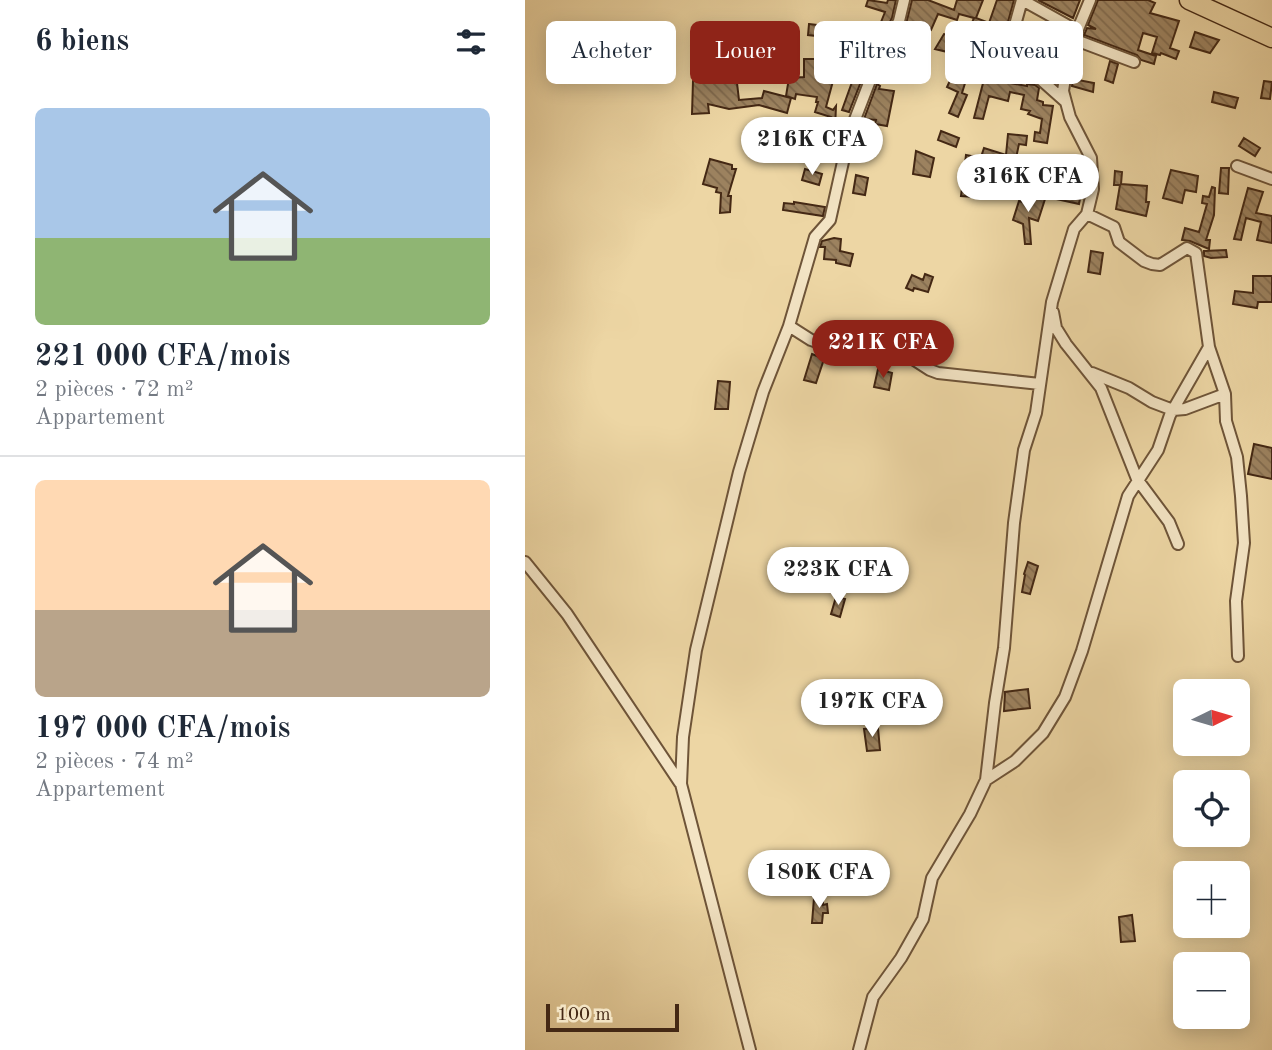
<!DOCTYPE html>
<html lang="fr">
<meta charset="utf-8">
<style>
:root{--surface:#fff;--page:#f2f2f3;--text:#1f2937;--muted:#747a83;--line:#e0e1e3;--accent:#8f2418}
body{margin:0;font-family:"Old Standard TT",serif;background:var(--page);color:var(--text);height:100vh;display:flex;flex-direction:column;font-size:26px;white-space:nowrap}
*{box-sizing:border-box;margin:0}
p{font-size:23px;color:var(--muted)}
.icon{flex:none;width:38px;height:38px;fill:none;stroke:currentColor;stroke-width:2;stroke-linecap:round;stroke-linejoin:round}
.map{position:relative;flex:1;overflow:hidden}
.side{display:flex;flex-direction:column;background:var(--surface);width:525px}
.side>*{flex:none}
.banner{position:absolute;left:21px;top:21px;width:620px;height:63px;display:flex;gap:14px}
.needle{width:46px;rotate:85deg}
.controls{position:absolute;left:648px;top:679px;display:grid;gap:14px}
.controls a{display:grid;place-items:center;width:77px;height:77px;border-radius:10px;background:var(--surface);box-shadow:0 4px 18px #0003;font-size:35px}
.scale{position:absolute;left:21px;bottom:18px;width:133px;box-sizing:border-box;padding-left:7px;border:4px solid #442814;border-top:0;font-size:19px;line-height:24px;white-space:nowrap;color:#442814;-webkit-text-stroke:5px #f3e4c4;paint-order:stroke}
.price{position:absolute;translate:-50% -60px;padding:0 16px;border-radius:24px;background:#fff;color:#222;font-size:23px;line-height:46px;filter:drop-shadow(0 2px 4px #0008)}
.price::after{content:'';position:absolute;left:50%;top:42px;width:21px;height:16px;margin-left:-10px;background:inherit;clip-path:polygon(0 0,100% 0,50% 100%)}
.price.on{background:var(--accent);color:#fff}
ul{padding:0;list-style:none}
li{display:grid;align-content:center;gap:14px;height:371px;padding:0 35px}
li+li{border-top:2px solid var(--line)}
li span{display:grid;place-items:center;height:217px;border-radius:10px;color:#555}
li>.icon{margin-inline-start:auto}
span .icon{width:126px;height:126px;fill:#fffc;stroke-width:1}
li b{font-size:30px}
h2{display:flex;justify-content:space-between;align-items:center;height:84px;padding:0 35px;font-size:30px}
.tag{padding:0 24px;border-radius:10px;background:var(--surface);box-shadow:0 4px 18px #0003;font-size:24px;line-height:63px}
.tag.on{background:var(--accent);color:#fff}
main{display:flex;flex:1;min-height:0}
.map>svg:first-child{display:block}
.building{fill:url(#building-back-hatch);stroke:#442814;stroke-width:2}
.lines{fill:none;stroke-linecap:round;stroke-linejoin:round}
.street-casing{stroke:#6e5438;stroke-width:14}
.primary-casing{stroke:#442814;stroke-width:21}
.street{stroke:#f3e4c4;stroke-width:10}
.primary{stroke:#edd6a4;stroke-width:18}
</style>
<main>
<section class="side">
<h2>6 biens<svg class="icon" aria-label="filters" viewBox="0 0 24 24"><path d="M4 7h16M4 17h16"/><circle cx="9" cy="7" r="2"/><circle cx="15" cy="17" r="2"/></svg></h2>
<ul>
<li><span style="background:linear-gradient(#a9c7e8 60%,#8fb573 0)"><svg class="icon" aria-label="home" viewBox="0 0 24 24"><path d="M3 11l9-7 9 7M6 9v11h12V9"/></svg></span><div><b>221 000 CFA/mois</b><p>2 pièces · 72 m²</p><p>Appartement</p></div></li>
<li><span style="background:linear-gradient(#ffd9b3 60%,#b9a48a 0)"><svg class="icon" aria-label="home" viewBox="0 0 24 24"><path d="M3 11l9-7 9 7M6 9v11h12V9"/></svg></span><div><b>197 000 CFA/mois</b><p>2 pièces · 74 m²</p><p>Appartement</p></div></li>
</ul>
</section>
<div class="map">
<svg width="747" height="1050" viewBox="0 0 747 1050">
<defs>
<pattern id="building-back-hatch" width="6" height="6" patternUnits="userSpaceOnUse" patternTransform="scale(1.75)"><rect width="6" height="6" fill="#9c825f"/><path d="M-1 5l2 2M0 0l6 6M5-1l2 2" fill="none" stroke="#816a4d"/></pattern>
</defs>
<rect width="100%" height="100%" fill="#edd6a4"/>
<filter id="stains"><feTurbulence type="fractalNoise" baseFrequency=".00286" numOctaves="4"/><feColorMatrix values="0 0 0 0 .2 0 0 0 0 .09 0 0 0 0 .02 0 0 0 .5 -.17"/></filter>
<radialGradient id="worn" r=".72"><stop offset=".6" stop-color="#630" stop-opacity="0"/><stop offset="1" stop-color="#630" stop-opacity=".3"/></radialGradient>
<path class="building" d="M343,0L362,3L363,0H371L367,18L353,45L348,42L360,12L341,6Z
M387,0H403L429,10L432,0H458L451,18L464,23L472,0H489L478,40L472,38L473,35L458,29L450,49L441,45L439,56L410,49L419,34L445,39L450,26L446,25L449,18L434,14L432,20L413,14L406,30L401,28L397,40L380,34L371,57L366,54L381,24Z
M513,0H555L548,18Z
M573,0H623L630,3L625,13L654,21L645,48L654,51L651,59L636,53L635,55L627,53L632,37L618,33L613,50L631,56L629,64L616,60L612,55L559,35L562,28L571,29L563,25Z
M50,24L75,31L72,43L46,36Z
M284,24L300,26V29L310,30L309,38L283,35Z
M518,24L525,25L532,28V31L542,34L537,46H531L530,52L516,50Z
M670,32L694,40L685,53L665,47Z
M206,41L214,42L211,63L204,64Z
M105,55L124,62L122,71L110,68L108,79L99,77Z
M295,57L310,59L308,70H313L312,81H308L301,107L308,110L311,106L310,129L302,125L306,117L290,112L293,102H291L292,97L271,94L270,99L261,96L264,78L279,77V59H295Z
M231,60L233,68L208,73V65Z
M585,61L593,64L588,83L580,80Z
M463,64L476,67L473,81L502,86V84L510,85L514,88L512,100L518,102V105L528,106L522,143L509,141L510,132L515,133L517,119L503,114L505,111L496,109L499,95L485,92L483,101L464,96L458,119L449,118Z
M331,71L339,74L324,112L317,110Z
M428,74L441,80L437,93L442,95L433,117L424,113L433,92L422,87Z
M187,77L212,83L214,100L237,98L239,91L266,98L262,113L234,105L204,109L183,104L184,113L167,114L168,81Z
M548,79L569,83L568,92L547,86Z
M739,81L747,82L745,99L736,98Z
M352,84L355,86L354,89L369,91L362,126L350,124L351,120L339,119Z
M689,92L713,98L710,108L687,102Z
M416,131L434,138L431,147L413,140Z
M483,134L502,136L501,145L494,144L491,158L494,159L493,164L456,157L459,148L481,155Z
M719,138L735,148L730,156L714,146Z
M286,141L302,144L301,151L296,150L295,159L286,158L288,148H284Z
M391,151L409,158L405,177L388,174Z
M441,155L457,158L450,197L436,196Z
M185,159L207,165V169H211L203,196H206L205,212L195,213L196,193L191,192L192,188L178,184Z
M696,168H704L703,194L694,193Z
M280,169L297,174L294,185L277,180Z
M540,169L556,171L555,178H559L554,204L522,197L523,185L531,186L533,172L540,173Z
M646,170L673,176L671,192L660,190L657,203L638,198Z
M590,171L597,172L596,184L622,186L621,202H624L621,216L591,209L595,185H589Z
M331,175L343,178L340,195L328,193Z
M687,187L690,188L689,215L681,240H685L684,249L665,241L657,240L660,228L674,232L682,204L677,203L678,196L684,197Z
M723,188L738,192L731,213L747,216V243L732,240L736,222L721,218L716,240L709,239Z
M499,196L520,199L513,221L504,218L506,244H500L498,224L488,220L494,201L498,202Z
M269,202L300,207L298,216L258,210L259,203L269,204Z
M309,238L316,239L315,251L328,254L325,266L311,263V260L299,259L300,247H295L297,241Z
M701,250L702,257L686,258L679,256V251Z
M566,251L578,253L575,274L563,272Z
M400,274L408,277L403,292L389,288L388,291L381,288L387,275L398,280Z
M728,276H747V302H733L732,308L708,304L710,291L728,293Z
M287,354L299,359L291,383L279,380Z
M353,369L367,373L364,390L349,387Z
M193,381L205,382L203,409H190Z
M729,444L747,448V479L723,474Z
M503,562L513,566L505,594L497,592L500,575L499,574Z
M311,597L320,599L315,617L306,614Z
M503,689L505,708L479,711L480,692Z
M353,728L355,750L342,751L339,729Z
M289,898H298V905L302,904L303,913H298L297,923H287Z
M607,915L610,941L596,942L594,917Z"/>
<g class="lines">
<g class="street-casing">
<path id="street" d="M548,39L609,62
M541,102L488,55L485,49V43L497,0L551,30
M712,166L747,179
M562,214L589,227L594,242L619,261L627,264L635,265L662,248L671,253L684,347L700,394L701,421L712,457L716,496L719,543L711,601L713,656
M528,312L531,328L541,344L576,388L612,479L644,522L653,544
M264,326L286,340L303,346L341,342L356,345L388,359L405,370L413,373L515,384
M567,373L604,388L627,402L648,410L660,409L700,394
M0,562L42,614L155,783
M461,780L470,703L479,648L489,523L499,450L511,413L527,302L549,229L562,214L568,189L566,158L545,117L538,91L544,51L565,0
M225,1050L156,784L158,737L171,650L214,472L238,392L264,326L290,237L305,220L324,135L349,70L374,21L379,0
M334,1050L348,997L376,958L398,919L407,878L445,814L461,780L490,761L518,733L540,697L557,651L603,496L633,450L645,415L684,347"/>
</g>
<g class="primary-casing">
<path id="primary" d="M664,0L747,38"/>
</g>
<use href="#street" class="street"/>
<use href="#primary" class="primary"/>
</g>
<rect width="100%" height="100%" filter="url(#stains)"/>
<rect width="100%" height="100%" fill="url(#worn)"/>
</svg>
<div class="controls">
<a><svg class="needle" viewBox="-14 -14 28 28"><path d="M0-13l5 13h-10z" fill="#e53935"/><path d="M0 13l5-13h-10z" fill="#747a83"/></svg></a>
<a><svg class="icon" aria-label="locate" viewBox="0 0 24 24"><circle cx="12" cy="12" r="6"/><path d="M12 2v4M12 18v4M2 12h4M18 12h4"/></svg></a>
<a>+</a>
<a>−</a>
</div>
<div class="scale">100 m</div>
<b class="price" style="left:287px;top:177px">216K CFA</b>
<b class="price" style="left:503px;top:214px">316K CFA</b>
<b class="price on" style="left:358px;top:380px">221K CFA</b>
<b class="price" style="left:313px;top:607px">223K CFA</b>
<b class="price" style="left:347px;top:739px">197K CFA</b>
<b class="price" style="left:294px;top:910px">180K CFA</b>
<div class="banner">
<a class="tag">Acheter</a>
<a class="tag on">Louer</a>
<a class="tag">Filtres</a>
<a class="tag">Nouveau</a>
</div>
</div>
</main>
